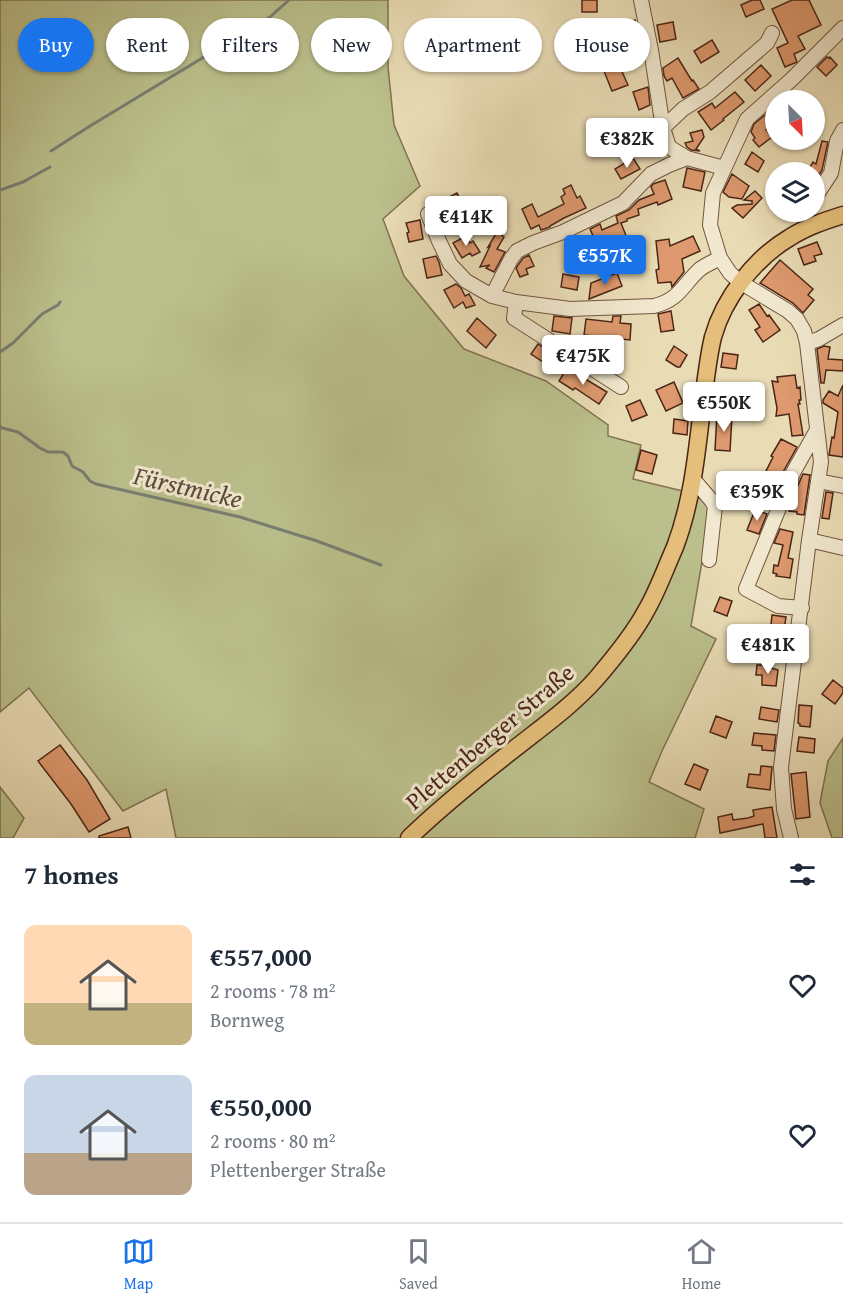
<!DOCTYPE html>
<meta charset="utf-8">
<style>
:root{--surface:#fff;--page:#f6f6f7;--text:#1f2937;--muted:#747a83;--line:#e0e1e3;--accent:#1a73e8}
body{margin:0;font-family:"Gentium Book Plus",serif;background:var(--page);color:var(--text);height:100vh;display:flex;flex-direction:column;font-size:22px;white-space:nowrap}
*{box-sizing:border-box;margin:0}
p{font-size:20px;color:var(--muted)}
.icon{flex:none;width:33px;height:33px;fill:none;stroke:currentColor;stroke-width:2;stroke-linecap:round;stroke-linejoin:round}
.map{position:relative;height:838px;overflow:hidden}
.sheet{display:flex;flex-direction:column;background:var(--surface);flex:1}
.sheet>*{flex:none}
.hud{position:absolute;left:18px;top:18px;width:807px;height:54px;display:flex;gap:12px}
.needle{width:39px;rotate:156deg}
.fabs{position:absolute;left:765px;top:90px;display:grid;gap:12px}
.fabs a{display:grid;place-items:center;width:60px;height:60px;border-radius:50%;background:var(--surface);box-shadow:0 2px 4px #0004;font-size:30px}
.price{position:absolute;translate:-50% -51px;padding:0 14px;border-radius:6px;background:#fff;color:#222;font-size:20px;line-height:39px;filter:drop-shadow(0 2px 3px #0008)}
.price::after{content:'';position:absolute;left:50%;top:36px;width:18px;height:14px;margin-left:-9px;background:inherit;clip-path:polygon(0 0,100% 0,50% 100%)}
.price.selected{background:var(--accent);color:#fff}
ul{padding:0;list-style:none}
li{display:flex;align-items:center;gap:18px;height:150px;padding:0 24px}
li span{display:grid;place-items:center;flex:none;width:168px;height:120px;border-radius:12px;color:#555}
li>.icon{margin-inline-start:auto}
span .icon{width:72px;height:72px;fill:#fffc;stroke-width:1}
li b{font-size:26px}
h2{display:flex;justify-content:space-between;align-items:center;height:72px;padding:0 24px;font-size:26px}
.tag{padding:0 21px;border-radius:27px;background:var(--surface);box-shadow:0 2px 4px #0004;font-size:21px;line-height:54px}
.tag.selected{background:var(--accent);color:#fff}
.tabs{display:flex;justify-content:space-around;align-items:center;height:84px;border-top:2px solid var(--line);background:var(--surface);font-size:16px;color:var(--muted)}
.tabs a{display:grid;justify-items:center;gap:3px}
.tabs .selected{color:var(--accent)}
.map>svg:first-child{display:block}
.green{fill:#babf8b;stroke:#827251;stroke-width:1.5}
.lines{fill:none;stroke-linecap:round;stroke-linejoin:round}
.stream{stroke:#787f73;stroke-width:3}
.building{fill:#de996e;stroke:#4a2617;stroke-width:1.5}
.minor-casing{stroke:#72543e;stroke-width:16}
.major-casing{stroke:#4a2617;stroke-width:19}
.minor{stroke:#f1e8cf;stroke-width:14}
.major{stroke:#e4be7a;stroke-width:16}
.labels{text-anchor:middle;stroke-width:6;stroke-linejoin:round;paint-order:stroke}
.street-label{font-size:24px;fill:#4a2617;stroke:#f1e8cf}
.water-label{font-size:26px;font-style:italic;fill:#5d4b3d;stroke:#f1e8cf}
</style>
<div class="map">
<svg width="843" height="838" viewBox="0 0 843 838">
<rect width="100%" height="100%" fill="#e9dcb5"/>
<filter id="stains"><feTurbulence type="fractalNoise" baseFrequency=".00333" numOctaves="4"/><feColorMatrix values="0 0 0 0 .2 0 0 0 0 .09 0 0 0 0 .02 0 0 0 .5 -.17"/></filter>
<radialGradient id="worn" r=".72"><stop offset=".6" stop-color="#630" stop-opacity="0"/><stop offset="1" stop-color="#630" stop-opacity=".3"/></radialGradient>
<path class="green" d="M0,0H388V67L394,125L420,186L383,219L404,276L464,349L546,381L608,425V436L641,445L633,479L695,494L711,509L691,626L716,639L662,751L649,782L704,809L695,838H176L166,789L123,811L29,688L0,712Z
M843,738V838H832L820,803L828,761Z
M0,787L24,818L13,838H0Z"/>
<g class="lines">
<path class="stream" d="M51,151L90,126L270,17L289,0
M0,190L23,182L50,167
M0,352L13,343L42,314L58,305L60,302
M0,426L2,428L18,432L40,448L48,452H63L68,456L72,466L83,472L90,481L96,484L240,517L317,541L381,565"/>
</g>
<path class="building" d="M582,0H597V12H582Z
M752,0H760L764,9L746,17L741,5Z
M792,0H809L821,25L798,36L805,49L794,54L797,62L785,67L777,48L788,43L772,9Z
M635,20L640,42L624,47L618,25Z
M673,22L676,39L660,42L657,25Z
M712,40L719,52L701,63L694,51Z
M827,57L829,58L830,57L837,65L826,76L817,67Z
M678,58L692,81L693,80L699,89L683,98L672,78L667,81L664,76L663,68Z
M619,65L628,85L612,91L604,71Z
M761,65L771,76L755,91L745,80Z
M648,87L650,105L639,110L633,92Z
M735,92L744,102L723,119L724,120L711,130L698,112L712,103L715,108Z
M776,106V123L766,130L772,137L759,147L753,140L755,138L751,132L754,124Z
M702,130L704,137L696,149L700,151L691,150L687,147L685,143L693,141L690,133Z
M822,141L828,142L822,170L814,182V172H807L813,162L816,164Z
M752,152L764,161L758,172L745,164Z
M633,158L640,169L621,179L615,169Z
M687,168L705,172L701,191L683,187Z
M732,174L749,186L742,199L729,197L723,192Z
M665,180L672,199L658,205L657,202L638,209L639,215L627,219V221L621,223L627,238L620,241L619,238L598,247L590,229L600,224L602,230L618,223L616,216L629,210L639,200L654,194L651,187L653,184Z
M571,185L577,198L580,196L586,208L564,218L550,226V227L541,230L539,225L531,229L522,209L532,204L538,217L564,204L561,197L565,194L563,189Z
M755,191L762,198L743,218L732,208L737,205L752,204V201L744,200Z
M457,193L469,216L457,222L445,199Z
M495,202L496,208L502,207L503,222L484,224L482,203Z
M420,220L423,239L409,242L407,233L409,232L406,223Z
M497,232L504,237L497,249L505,252L494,272L486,268L490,265L480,267L490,246L488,247Z
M466,236L470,243L473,241L480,252L472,256L470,253L462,258L453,243Z
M693,236L700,251L682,259L684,272L672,287L671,282L658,283L656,270L659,269L656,241L669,239L670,246Z
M817,242L822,254L814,256L816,261L804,265L798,249Z
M529,255L534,266L526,269L528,274L520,277L516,268L523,258Z
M436,256L439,262L442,275L427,278L423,259Z
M780,260L813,289L808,295L814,300L803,313L793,303L760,283Z
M617,273L622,286L589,299L591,283Z
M563,274L579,277L577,290L561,287Z
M456,284L461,288L465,296L469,294L475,305L466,308L463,302L454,308L444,290Z
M759,304L767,316L769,315L780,330L763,342L755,330L760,327L749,310Z
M671,311L674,330L661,332L658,314Z
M554,316L572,318L570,334L552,331Z
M613,316H621L620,323L631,324L630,340L584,335L586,319L612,322Z
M477,318L496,335L486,348L467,331Z
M538,344L550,352L543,362L531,354Z
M674,346L687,355L680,367H677L666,360Z
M824,346L830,347L828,359L843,360V371L826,370L824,383H821L817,349Z
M723,353L738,355L736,369L721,367Z
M567,368L607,392L599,404L575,388L573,390L559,381Z
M795,375L797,388L800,387L801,400H799L800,404H798L803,435L792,436L789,414L776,416L777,408L772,381L778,382L777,377Z
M674,382L683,403L666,411L656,390Z
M723,383L737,385L735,402L720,400Z
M843,385V457L829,455L832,437L834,438L838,412L823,403V400L829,391L838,396Z
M640,400L647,415L632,421L626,406Z
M717,414L732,415L730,451L715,450Z
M674,419L688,421L687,435L673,433Z
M781,439L797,447L782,474L776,493L759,485L773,457L771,456Z
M641,450L657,455L652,474L636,470Z
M803,474L810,475L804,515L797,514V512L789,511L790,505L792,500H794L795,492Z
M826,492L833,493L829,519L822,518Z
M755,510L767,514L759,534L747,530Z
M780,529L793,532L788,558L793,559L790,578L776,576L777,574L773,573L774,565L778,566L783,545L774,543Z
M720,597L732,601L727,616L714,611Z
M772,615L786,617L783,637L770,635Z
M757,665H768V667L778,670L776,686L762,685V675H756Z
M833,680L843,688V693L835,704L822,694Z
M799,705L812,706L810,727L800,726V724L798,723Z
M761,707L779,710L777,722L759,719Z
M716,716L732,722L726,738L710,732Z
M754,733L776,735L774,751L762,750V746L752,745Z
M799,737L815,739L814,753L797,751Z
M60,745L87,780L110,819L89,832L71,804L38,761Z
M694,764L708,770L700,790L685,784Z
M761,766L772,767L770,790L747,787L749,774L760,775Z
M806,772L810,817L796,819L791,774Z
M772,807L777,838H765L763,824L720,833L718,817L732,814L733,820L748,818L754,816L753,810Z
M128,827L131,838H99V836Z"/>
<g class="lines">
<g class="minor-casing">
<path id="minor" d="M641,0L651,50L663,128L669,147L687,158L724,168
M663,128L683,109L710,92L767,43L772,33
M814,199L831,173L837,141L843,130
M428,214L439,241L450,264L466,281L492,296L516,302L570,309L654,306C679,300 682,286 699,270C705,265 713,262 720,258
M492,296L511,259L517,251L533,243L563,232L623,203L651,174L669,165L687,158
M516,302L514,318L621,387
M807,343L819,339L843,325
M694,480L711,500L715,506L709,560
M818,481L843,486
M809,540L843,548
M802,608L778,606L746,589L794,471L817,430
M791,838L784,809L781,767L809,540L821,462L807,343L804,331L797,319L788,311L740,282L730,273L720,258L710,225L713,193L747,119L792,79L843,28"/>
</g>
<g class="major-casing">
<path id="major" d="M409,838C442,806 477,778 513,750C542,727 572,706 596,679C614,658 634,634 647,609C658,590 666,567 675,547C693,499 697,450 703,400C706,379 708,358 713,337C724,298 754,259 789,238C806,227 824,221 843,215"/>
</g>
<use href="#minor" class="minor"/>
<use href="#major" class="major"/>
</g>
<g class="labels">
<g class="street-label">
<text transform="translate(490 737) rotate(-40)" y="8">Plettenberger Straße</text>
</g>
<g class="water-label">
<text transform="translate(188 487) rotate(13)" y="9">Fürstmicke</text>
</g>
</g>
<rect width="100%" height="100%" filter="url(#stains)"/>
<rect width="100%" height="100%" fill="url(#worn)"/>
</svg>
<div class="fabs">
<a><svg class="needle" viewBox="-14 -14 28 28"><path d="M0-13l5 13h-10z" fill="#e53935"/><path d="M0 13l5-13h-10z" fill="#747a83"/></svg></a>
<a><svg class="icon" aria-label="layers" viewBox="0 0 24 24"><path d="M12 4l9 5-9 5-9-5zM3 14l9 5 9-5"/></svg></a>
</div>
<b class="price" style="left:627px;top:169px">€382K</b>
<b class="price" style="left:466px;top:247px">€414K</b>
<b class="price selected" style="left:605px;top:286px">€557K</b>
<b class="price" style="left:583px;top:386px">€475K</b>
<b class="price" style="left:724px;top:433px">€550K</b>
<b class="price" style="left:757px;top:522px">€359K</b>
<b class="price" style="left:768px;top:675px">€481K</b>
<div class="hud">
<a class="tag selected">Buy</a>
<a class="tag">Rent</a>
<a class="tag">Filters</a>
<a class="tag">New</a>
<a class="tag">Apartment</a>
<a class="tag">House</a>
</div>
</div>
<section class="sheet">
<h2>7 homes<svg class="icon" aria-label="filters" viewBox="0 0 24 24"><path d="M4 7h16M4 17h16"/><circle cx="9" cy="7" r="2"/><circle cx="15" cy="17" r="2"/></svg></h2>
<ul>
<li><span style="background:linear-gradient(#ffd9b3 65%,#c2b280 0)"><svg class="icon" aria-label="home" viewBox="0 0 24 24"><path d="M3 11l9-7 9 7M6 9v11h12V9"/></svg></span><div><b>€557,000</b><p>2 rooms · 78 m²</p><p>Bornweg</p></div><svg class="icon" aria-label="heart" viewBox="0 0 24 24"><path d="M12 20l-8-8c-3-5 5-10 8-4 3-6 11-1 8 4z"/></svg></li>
<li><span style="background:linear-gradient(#c9d6e8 65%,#b9a48a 0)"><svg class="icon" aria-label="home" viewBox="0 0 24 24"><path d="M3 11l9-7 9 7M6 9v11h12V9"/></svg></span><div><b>€550,000</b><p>2 rooms · 80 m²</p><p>Plettenberger Straße</p></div><svg class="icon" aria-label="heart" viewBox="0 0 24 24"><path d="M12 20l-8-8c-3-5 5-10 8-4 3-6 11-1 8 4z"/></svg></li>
</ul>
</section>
<nav class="tabs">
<a class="selected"><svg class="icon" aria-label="map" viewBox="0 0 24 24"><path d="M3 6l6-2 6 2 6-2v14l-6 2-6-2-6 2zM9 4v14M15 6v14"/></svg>Map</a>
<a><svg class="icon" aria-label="saved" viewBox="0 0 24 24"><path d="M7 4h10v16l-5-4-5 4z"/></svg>Saved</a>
<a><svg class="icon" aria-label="home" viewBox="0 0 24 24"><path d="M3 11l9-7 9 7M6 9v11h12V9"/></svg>Home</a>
</nav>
